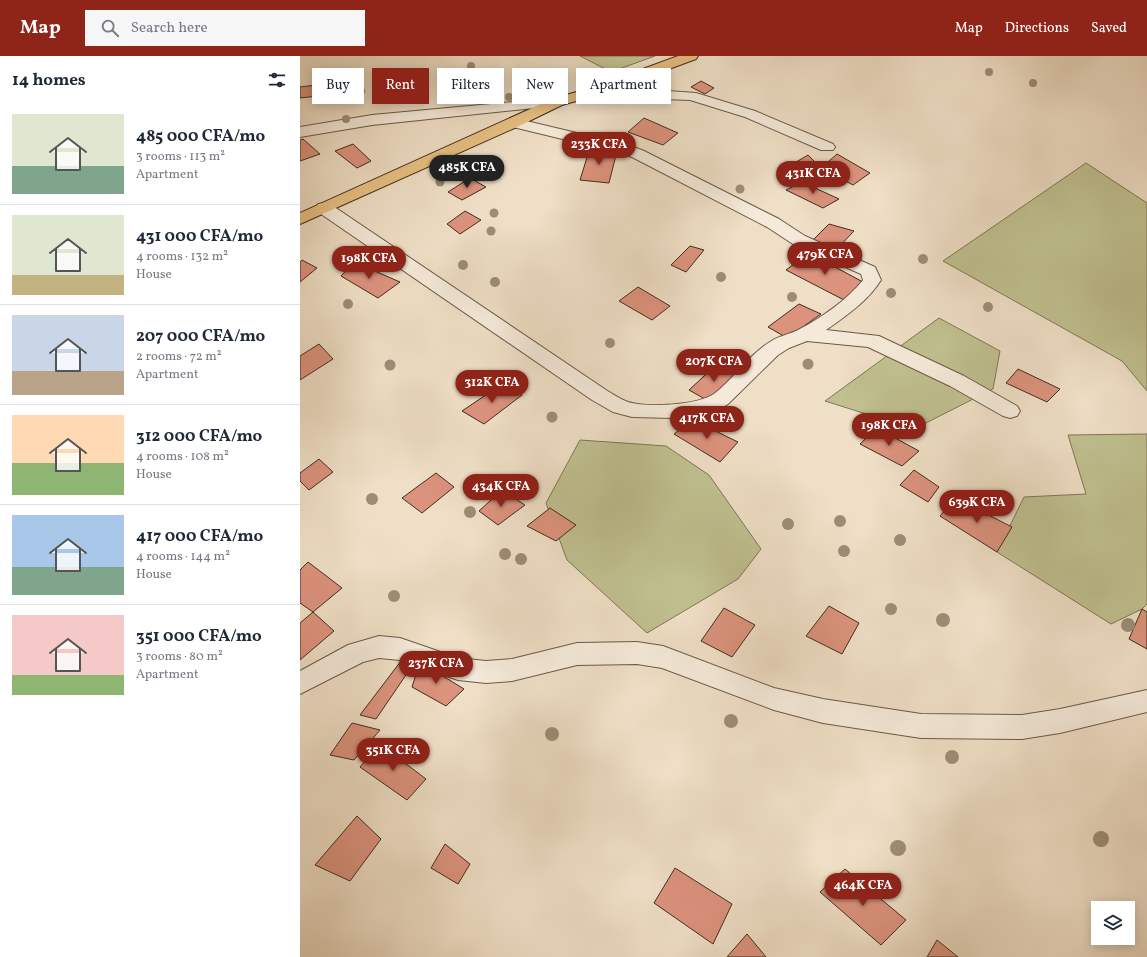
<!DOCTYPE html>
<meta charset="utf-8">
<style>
:root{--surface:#fff;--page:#f6f6f7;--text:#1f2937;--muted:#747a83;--line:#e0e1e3;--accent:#8f2418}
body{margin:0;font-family:Vollkorn,serif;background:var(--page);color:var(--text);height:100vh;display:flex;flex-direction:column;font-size:15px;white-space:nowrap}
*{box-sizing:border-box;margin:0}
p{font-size:13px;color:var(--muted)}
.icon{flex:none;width:22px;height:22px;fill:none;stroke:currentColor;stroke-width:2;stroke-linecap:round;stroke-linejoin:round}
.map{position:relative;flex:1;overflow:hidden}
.sheet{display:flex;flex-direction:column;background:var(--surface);width:300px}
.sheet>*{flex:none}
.banner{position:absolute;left:12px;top:12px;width:380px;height:36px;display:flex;gap:8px}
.tools{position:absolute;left:791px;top:845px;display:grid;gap:8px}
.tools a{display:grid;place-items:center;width:44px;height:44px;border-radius:0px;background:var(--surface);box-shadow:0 2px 10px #0003;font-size:20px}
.price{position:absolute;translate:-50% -34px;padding:0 9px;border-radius:14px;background:var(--accent);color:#fff;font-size:13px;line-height:26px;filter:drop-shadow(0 1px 2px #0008)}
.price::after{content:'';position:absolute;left:50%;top:24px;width:12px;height:9px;margin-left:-6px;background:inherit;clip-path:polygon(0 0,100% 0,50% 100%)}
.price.current{background:#222;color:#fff}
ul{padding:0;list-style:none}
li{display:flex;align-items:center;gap:12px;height:100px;padding:0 12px}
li+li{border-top:1px solid var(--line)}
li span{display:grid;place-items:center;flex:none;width:112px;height:80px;border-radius:0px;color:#555}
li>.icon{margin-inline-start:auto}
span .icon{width:48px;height:48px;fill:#fffc;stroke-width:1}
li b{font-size:17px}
h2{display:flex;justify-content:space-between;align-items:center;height:48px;padding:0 12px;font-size:17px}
.tag{padding:0 14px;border-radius:0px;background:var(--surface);box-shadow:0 2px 10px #0003;font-size:14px;line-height:36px}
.tag.current{background:var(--accent);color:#fff}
header{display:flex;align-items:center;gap:24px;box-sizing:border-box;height:56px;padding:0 20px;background:var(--accent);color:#fff}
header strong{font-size:19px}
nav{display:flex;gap:22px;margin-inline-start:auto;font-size:14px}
.search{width:280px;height:36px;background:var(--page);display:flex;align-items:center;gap:10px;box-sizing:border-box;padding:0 14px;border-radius:0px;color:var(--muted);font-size:15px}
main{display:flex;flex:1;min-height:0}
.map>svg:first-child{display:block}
.green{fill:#c0c090;stroke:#807656}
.building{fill:#dc937e;stroke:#412d1d}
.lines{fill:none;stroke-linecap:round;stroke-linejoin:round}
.minor-casing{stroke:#6c5a47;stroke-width:2}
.major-casing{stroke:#412d1d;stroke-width:2}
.minor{fill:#f5eada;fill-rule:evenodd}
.major{fill:#e8c083;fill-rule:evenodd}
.tree{fill:#9d8d76}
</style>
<header>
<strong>Map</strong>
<div class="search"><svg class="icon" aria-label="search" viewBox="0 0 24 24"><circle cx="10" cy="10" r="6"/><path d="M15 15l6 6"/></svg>Search here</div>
<nav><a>Map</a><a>Directions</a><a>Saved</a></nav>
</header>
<main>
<section class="sheet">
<h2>14 homes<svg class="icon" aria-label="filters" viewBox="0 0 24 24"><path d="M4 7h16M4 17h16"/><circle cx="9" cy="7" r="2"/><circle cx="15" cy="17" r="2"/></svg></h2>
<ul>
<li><span style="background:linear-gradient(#dfe7d0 65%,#7fa58c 0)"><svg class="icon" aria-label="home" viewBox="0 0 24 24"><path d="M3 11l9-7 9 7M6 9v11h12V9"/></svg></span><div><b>485 000 CFA/mo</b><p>3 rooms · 113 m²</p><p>Apartment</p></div></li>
<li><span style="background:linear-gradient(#dfe7d0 75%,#c2b280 0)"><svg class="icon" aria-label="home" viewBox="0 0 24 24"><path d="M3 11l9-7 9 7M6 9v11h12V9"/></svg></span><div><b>431 000 CFA/mo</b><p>4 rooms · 132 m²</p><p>House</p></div></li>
<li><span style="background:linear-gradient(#c9d6e8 70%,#b9a48a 0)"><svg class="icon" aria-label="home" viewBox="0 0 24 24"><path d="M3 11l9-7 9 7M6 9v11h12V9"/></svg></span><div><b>207 000 CFA/mo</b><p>2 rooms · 72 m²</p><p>Apartment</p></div></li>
<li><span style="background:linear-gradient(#ffd9b3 60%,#8fb573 0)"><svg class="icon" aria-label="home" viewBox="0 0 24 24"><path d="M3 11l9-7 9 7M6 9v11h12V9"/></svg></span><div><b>312 000 CFA/mo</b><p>4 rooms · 108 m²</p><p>House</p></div></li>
<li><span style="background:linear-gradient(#a9c7e8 65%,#7fa58c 0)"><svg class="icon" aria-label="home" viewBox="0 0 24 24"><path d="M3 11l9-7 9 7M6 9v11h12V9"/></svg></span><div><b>417 000 CFA/mo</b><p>4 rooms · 144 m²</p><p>House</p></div></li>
<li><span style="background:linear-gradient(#f6c9c9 75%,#8fb573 0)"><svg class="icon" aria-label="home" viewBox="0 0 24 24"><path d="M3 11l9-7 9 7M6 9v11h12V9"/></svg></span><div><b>351 000 CFA/mo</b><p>3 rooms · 80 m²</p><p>Apartment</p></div></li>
</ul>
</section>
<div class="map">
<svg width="847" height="901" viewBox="0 0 847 901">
<rect width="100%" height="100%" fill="#efdfc6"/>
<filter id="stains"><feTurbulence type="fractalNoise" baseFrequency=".005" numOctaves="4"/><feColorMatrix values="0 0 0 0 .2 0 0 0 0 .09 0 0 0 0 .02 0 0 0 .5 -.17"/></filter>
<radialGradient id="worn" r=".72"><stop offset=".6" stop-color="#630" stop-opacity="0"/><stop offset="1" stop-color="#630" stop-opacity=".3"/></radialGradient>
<path class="green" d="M280,0H355L311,16Z
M786,107L847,147V335L822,305L643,205Z
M639,262L700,295L693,333L614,373L525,345Z
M847,378V548L842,553L811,568L697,496L724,441L786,438L768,379Z
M280,384L366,390L409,419L461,493L438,523L347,577L267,504L246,447Z"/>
<path class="building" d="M401,25L414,32L405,38L391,31Z
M16,29L18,40L0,42V31Z
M344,62L378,77L363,89L328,76Z
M3,83L20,98L0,105V84Z
M53,88L71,105L57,112L35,95Z
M289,95H317L309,127L280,124Z
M537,98L570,117L553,129L521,112Z
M508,99L521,112L502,126L481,115Z
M170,122L186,131L162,144L148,136Z
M502,126L539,143L523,152L486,134Z
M165,155L181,164L160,178L147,168Z
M529,168L554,175L534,196L512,185Z
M390,190L404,194L386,216L371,209Z
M509,197L563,226L544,244L486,214Z
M2,204L17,212L0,226V206Z
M54,206L100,226L78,242L41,220Z
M338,231L370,250L352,264L319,245Z
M499,248L521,258L487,282L468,271Z
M19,288L33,303L0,324V300Z
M417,308L439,318L410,346L389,334Z
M718,313L760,333L747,346L706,327Z
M202,328L222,339L184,368L162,355Z
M393,364L438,386L420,406L374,378Z
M577,372L619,395L602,410L560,388Z
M19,403L33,416L9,434L0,425V417Z
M614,414L639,431L628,446L600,429Z
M136,417L154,431L122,457L102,442Z
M202,434L225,449L198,469L179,455Z
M655,442L712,471L697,496L640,460Z
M250,452L276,469L256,485L227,470Z
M8,506L42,532L13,556L0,547V514Z
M529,550L559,567L542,598L506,580Z
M424,552L455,569L432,601L401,585Z
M842,553L847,556V593L829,583Z
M13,556L34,575L0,604V567Z
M101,605L110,613L76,663L60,659Z
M120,606L164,633L146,650L112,631Z
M52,667L80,674L54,704L30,699Z
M80,688L126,723L107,744L60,711Z
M57,760L81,783L50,825L15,809Z
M145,788L170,808L158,828L131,812Z
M375,812L432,848L413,888L354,847Z
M545,813L606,864L581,889L520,836Z
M447,878L466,901H427Z
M637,884L658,901H627Z"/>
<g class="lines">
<g class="minor-casing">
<path id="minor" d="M299,30L396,37L455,55L533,88L535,91L533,94H521L445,61L390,44L338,42L294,37L292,34L294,31Z
M257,42L262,43L264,46L262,49L72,69L0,81V71L72,59Z
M214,62L331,90L344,95L479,163L505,180L575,211L581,224C568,245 546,260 526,274L579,280L664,320L717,350L720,355L717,360L710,362L703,360L650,330L568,291L507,285L489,292L478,299L428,348L421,352L402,358L374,362L332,361L313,356L292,344L18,156L16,152L18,148L24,147L30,148L306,334C313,338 320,343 328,346C346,352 398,349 414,338C435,322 449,298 473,284C480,280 490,278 498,274C520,263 547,244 563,224L561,218L493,188L467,171L332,101L320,97L209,70L206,67L209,64Z
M79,580L100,582L158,602L186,605L212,603L277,587L337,586L363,590L474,632L523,643L621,658L722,659L760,653L847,634V656L760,677L722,683L621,682L523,667L474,654L362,612L337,608L277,609L212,625L186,627L158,624L100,604L79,602L63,606L0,638V615L48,589Z"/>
</g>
<g class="major-casing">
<path id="major" d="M378,0H398L396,3L304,37L262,49L219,70L0,168V157L252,43L294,31Z"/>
</g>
<use href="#minor" class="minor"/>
<use href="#major" class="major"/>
</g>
<g class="tree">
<circle cx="171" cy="10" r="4"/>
<circle cx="689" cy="16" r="4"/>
<circle cx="733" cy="27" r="4"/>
<circle cx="196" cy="28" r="4"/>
<circle cx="61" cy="35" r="4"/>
<circle cx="209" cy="41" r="4"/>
<circle cx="121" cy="43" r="4"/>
<circle cx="46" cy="63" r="4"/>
<circle cx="140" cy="126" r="4.5"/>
<circle cx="440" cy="133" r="4.5"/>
<circle cx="194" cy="157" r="4.5"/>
<circle cx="191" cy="175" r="4.5"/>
<circle cx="623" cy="203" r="5"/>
<circle cx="163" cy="209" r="5"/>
<circle cx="421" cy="221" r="5"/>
<circle cx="195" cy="226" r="5"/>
<circle cx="591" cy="237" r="5"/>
<circle cx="492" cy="241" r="5"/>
<circle cx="48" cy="248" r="5"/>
<circle cx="688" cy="251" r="5"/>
<circle cx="310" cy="287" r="5"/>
<circle cx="508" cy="308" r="5.5"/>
<circle cx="90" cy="309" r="5.5"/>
<circle cx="252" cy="361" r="5.5"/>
<circle cx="72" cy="443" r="6"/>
<circle cx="170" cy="456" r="6"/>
<circle cx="540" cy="465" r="6"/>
<circle cx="488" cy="468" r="6"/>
<circle cx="600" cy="484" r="6"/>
<circle cx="544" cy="495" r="6"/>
<circle cx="205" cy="498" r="6"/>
<circle cx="221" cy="503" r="6"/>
<circle cx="94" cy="540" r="6"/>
<circle cx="591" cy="553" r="6"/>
<circle cx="643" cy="564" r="7"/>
<circle cx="828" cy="569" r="7"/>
<circle cx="431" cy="665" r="7"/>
<circle cx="252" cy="678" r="7"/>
<circle cx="652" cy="701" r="7"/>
<circle cx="801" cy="783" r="8"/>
<circle cx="598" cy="792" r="8"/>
</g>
<rect width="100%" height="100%" filter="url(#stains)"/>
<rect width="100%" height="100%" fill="url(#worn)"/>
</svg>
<div class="tools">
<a><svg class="icon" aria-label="layers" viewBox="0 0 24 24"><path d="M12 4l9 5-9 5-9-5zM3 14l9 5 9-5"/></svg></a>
</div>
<b class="price" style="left:299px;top:110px">233K CFA</b>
<b class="price current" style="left:167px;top:133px">485K CFA</b>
<b class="price" style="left:513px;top:139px">431K CFA</b>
<b class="price" style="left:525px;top:220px">479K CFA</b>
<b class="price" style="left:69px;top:224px">198K CFA</b>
<b class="price" style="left:414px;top:327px">207K CFA</b>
<b class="price" style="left:192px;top:348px">312K CFA</b>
<b class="price" style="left:407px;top:384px">417K CFA</b>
<b class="price" style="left:589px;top:391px">198K CFA</b>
<b class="price" style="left:201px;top:452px">434K CFA</b>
<b class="price" style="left:677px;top:468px">639K CFA</b>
<b class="price" style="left:136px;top:629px">237K CFA</b>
<b class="price" style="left:93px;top:716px">351K CFA</b>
<b class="price" style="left:563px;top:851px">464K CFA</b>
<div class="banner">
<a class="tag">Buy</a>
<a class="tag current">Rent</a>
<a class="tag">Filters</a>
<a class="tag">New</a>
<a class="tag">Apartment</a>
</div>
</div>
</main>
